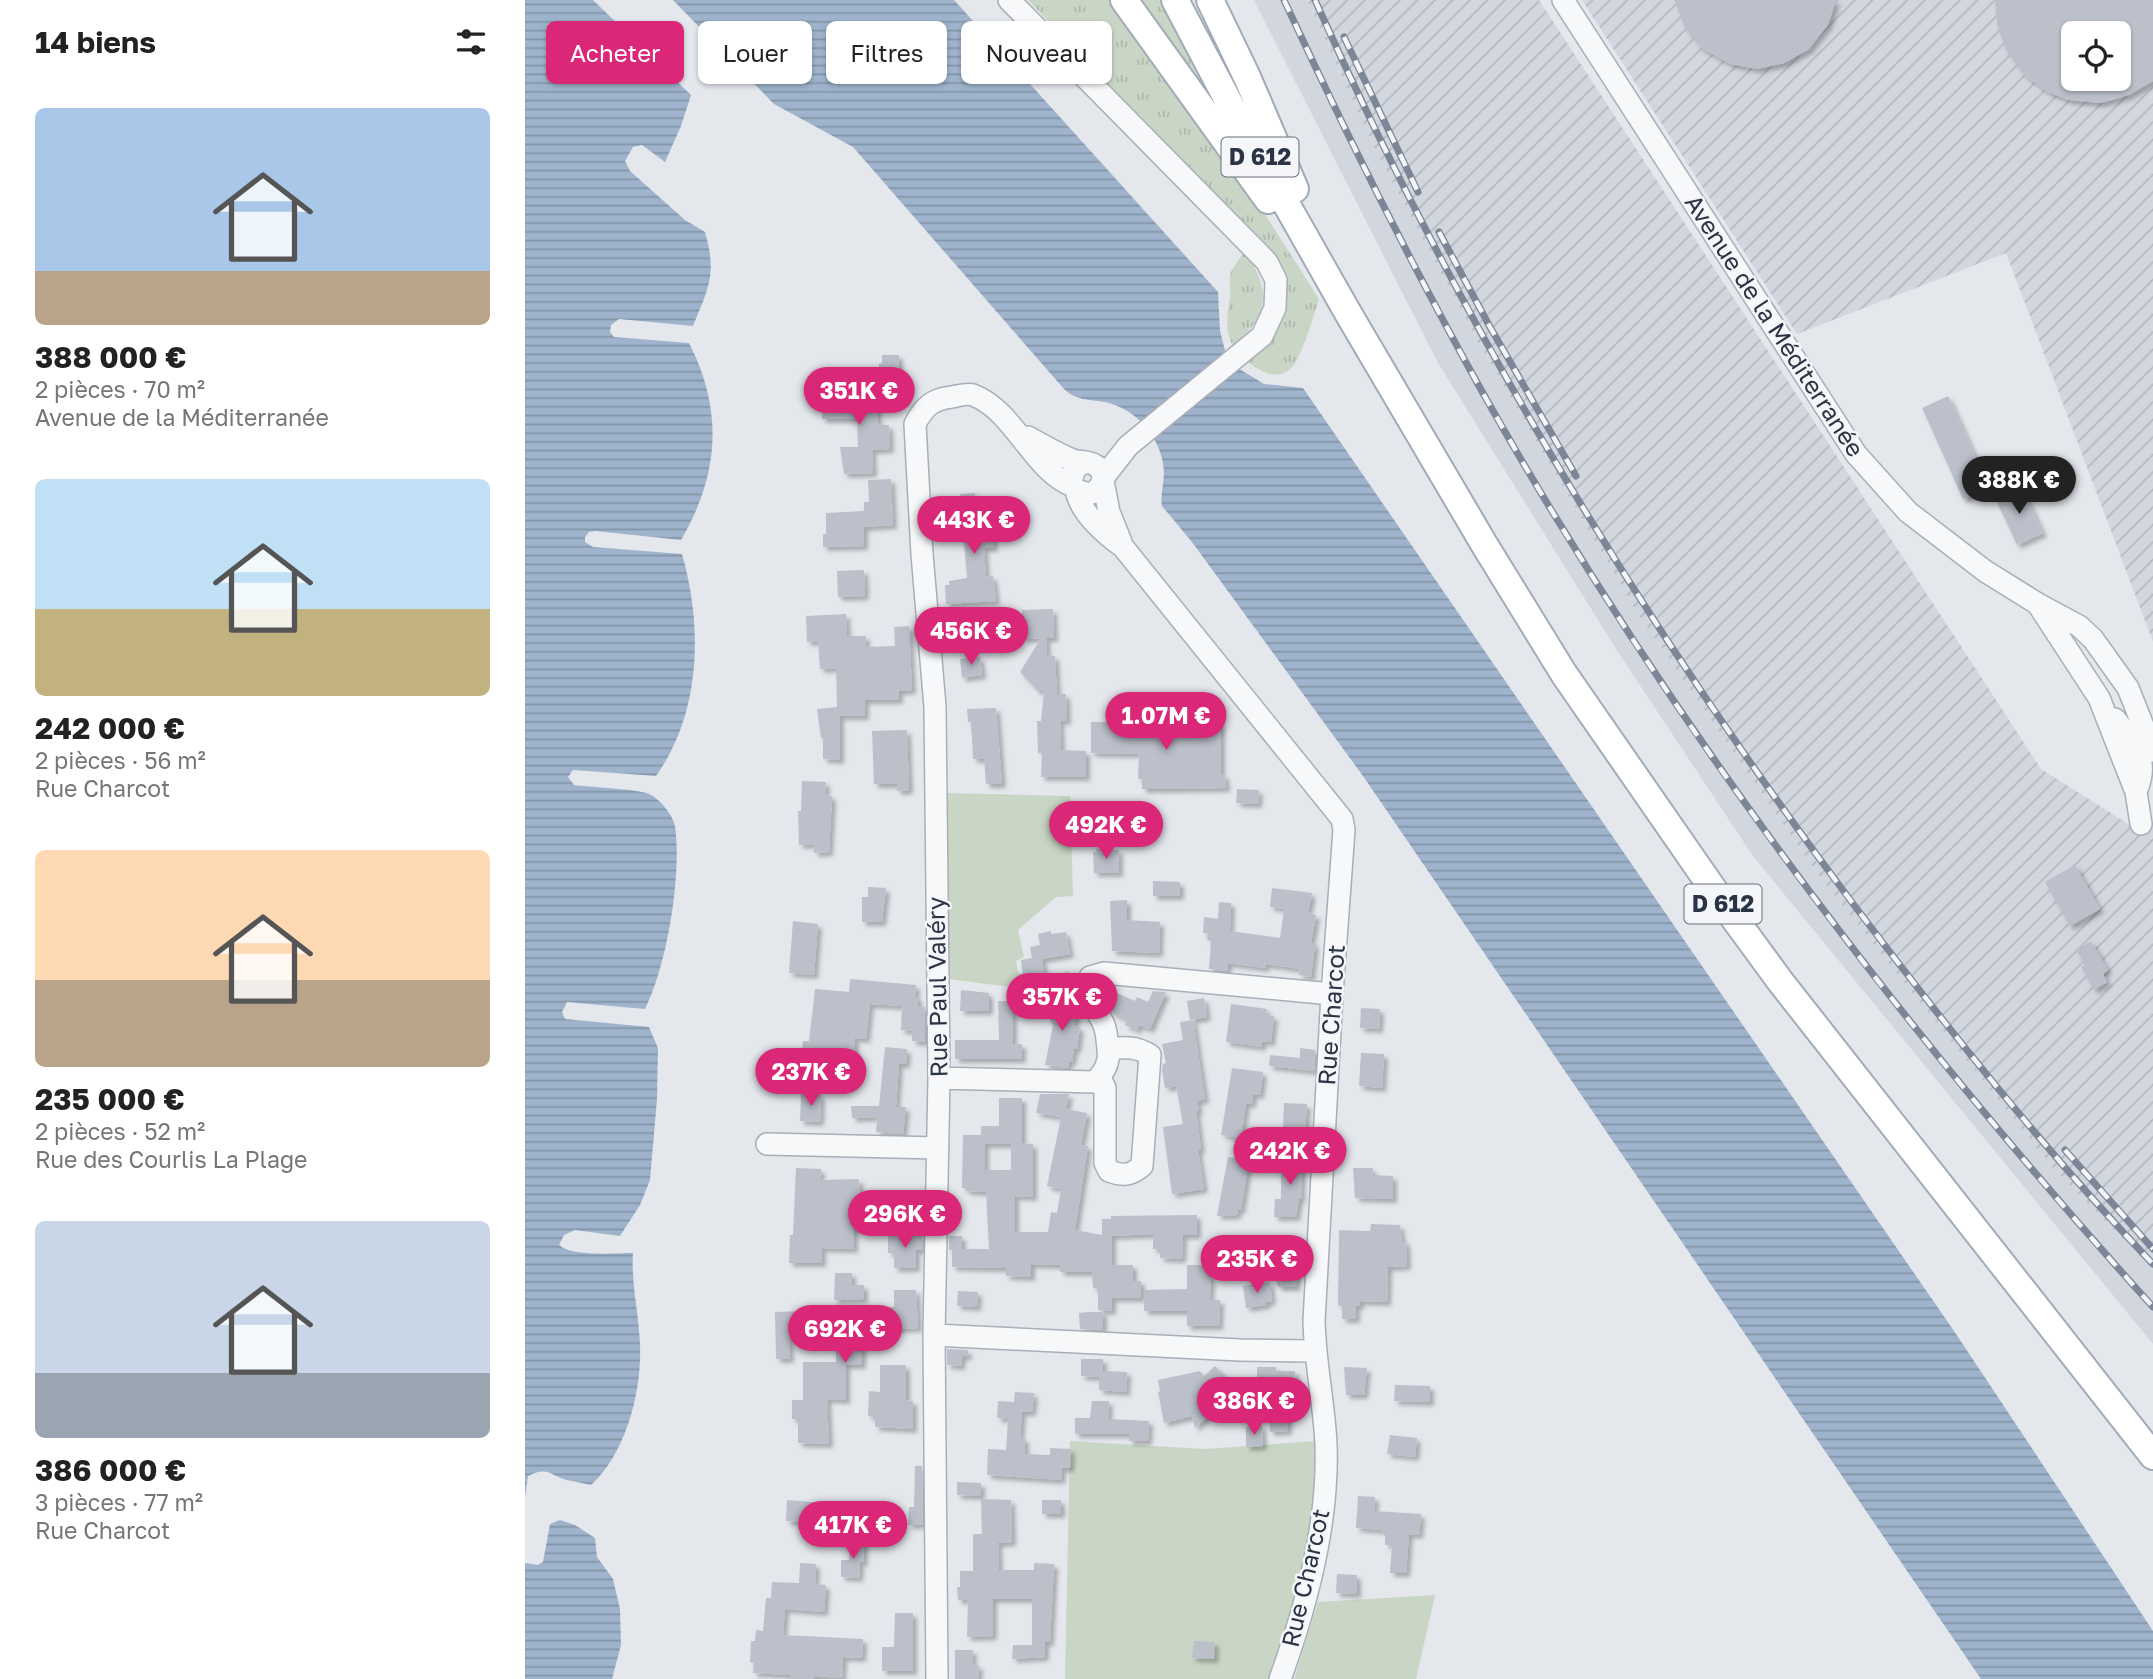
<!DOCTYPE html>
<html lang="fr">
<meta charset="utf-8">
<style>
:root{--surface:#fff;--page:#f6f6f6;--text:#222;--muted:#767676;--accent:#db2777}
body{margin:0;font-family:"Golos Text",sans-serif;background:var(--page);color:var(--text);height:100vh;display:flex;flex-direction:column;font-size:26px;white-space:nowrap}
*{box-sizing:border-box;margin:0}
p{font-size:23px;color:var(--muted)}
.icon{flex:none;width:38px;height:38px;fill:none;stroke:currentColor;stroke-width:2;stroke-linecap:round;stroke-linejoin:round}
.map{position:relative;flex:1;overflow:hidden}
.sheet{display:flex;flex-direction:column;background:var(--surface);width:525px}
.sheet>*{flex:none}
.top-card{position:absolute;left:21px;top:21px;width:665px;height:63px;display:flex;gap:14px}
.fabs{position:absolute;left:1536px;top:21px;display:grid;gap:14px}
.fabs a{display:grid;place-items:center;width:70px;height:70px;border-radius:10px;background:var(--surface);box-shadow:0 2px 5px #0004;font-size:35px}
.price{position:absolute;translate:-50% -60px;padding:0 16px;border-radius:24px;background:var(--accent);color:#fff;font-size:23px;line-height:46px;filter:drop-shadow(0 2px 4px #0008)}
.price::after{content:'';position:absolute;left:50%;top:42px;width:21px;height:16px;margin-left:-10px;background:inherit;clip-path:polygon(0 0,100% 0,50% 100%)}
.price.current{background:#222;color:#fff}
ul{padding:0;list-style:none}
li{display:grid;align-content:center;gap:14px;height:371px;padding:0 35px}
li span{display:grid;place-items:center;height:217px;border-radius:10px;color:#555}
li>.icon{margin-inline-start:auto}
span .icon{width:126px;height:126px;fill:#fffc;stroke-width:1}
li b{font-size:30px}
h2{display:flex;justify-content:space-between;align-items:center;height:84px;padding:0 35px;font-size:30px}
.tag{padding:0 24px;border-radius:10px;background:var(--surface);box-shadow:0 2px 5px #0004;font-size:24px;line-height:63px}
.tag.current{background:var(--accent);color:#fff}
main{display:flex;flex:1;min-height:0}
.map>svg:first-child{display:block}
.built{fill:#d2d6de}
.industrial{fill:url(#industrial-furrows);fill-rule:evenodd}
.grass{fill:url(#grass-tufts)}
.green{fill:#c9d6c5}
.water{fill:url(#water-rules)}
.building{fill:#bbc0ca;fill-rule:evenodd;filter:url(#shadow)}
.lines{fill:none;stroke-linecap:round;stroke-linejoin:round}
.minor-casing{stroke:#a9aeb7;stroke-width:24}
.major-casing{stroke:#a3abb8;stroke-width:30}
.minor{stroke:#f7f8fa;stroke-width:21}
.major{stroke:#fff;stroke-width:26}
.rail-casing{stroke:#7d8696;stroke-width:7}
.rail{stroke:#f4f6f9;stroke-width:4.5;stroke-dasharray:13;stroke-linecap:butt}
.labels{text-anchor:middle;stroke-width:5;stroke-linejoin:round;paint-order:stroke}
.shield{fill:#f4f6f9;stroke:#676e7b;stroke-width:2}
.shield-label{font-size:23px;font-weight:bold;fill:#2b3445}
.street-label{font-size:24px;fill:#2b3445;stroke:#f4f6f9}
</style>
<main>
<section class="sheet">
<h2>14 biens<svg class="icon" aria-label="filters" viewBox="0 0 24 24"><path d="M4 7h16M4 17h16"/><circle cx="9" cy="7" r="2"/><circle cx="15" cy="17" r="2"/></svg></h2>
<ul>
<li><span style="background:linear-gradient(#a9c7e8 75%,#b9a48a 0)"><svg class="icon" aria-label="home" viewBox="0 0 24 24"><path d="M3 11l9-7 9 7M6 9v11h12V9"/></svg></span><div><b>388 000 €</b><p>2 pièces · 70 m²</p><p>Avenue de la Méditerranée</p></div></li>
<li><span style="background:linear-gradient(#bfe0f5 60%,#c2b280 0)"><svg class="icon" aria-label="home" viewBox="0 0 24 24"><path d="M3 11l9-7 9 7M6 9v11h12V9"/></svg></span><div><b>242 000 €</b><p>2 pièces · 56 m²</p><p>Rue Charcot</p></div></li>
<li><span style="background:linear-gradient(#ffd9b3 60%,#b9a48a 0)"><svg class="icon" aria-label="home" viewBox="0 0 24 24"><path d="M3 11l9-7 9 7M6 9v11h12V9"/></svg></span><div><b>235 000 €</b><p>2 pièces · 52 m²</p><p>Rue des Courlis La Plage</p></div></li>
<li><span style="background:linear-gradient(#c9d6e8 70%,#9aa5b1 0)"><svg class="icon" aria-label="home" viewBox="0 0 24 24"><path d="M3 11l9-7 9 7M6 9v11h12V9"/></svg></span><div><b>386 000 €</b><p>3 pièces · 77 m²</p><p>Rue Charcot</p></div></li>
</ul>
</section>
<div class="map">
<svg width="1628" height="1679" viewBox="0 0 1628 1679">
<defs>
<pattern id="industrial-furrows" width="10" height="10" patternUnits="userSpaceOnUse" patternTransform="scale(1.75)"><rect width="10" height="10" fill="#d2d6de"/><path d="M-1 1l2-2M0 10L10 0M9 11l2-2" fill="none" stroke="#b4b8c0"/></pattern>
<pattern id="grass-tufts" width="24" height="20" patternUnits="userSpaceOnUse" patternTransform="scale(1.75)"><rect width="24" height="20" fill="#c9d6c5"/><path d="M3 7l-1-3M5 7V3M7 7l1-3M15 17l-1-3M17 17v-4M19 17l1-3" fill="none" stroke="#adb8ab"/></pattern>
<pattern id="water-rules" width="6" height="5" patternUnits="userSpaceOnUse" patternTransform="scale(1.75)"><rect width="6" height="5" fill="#9fb4cc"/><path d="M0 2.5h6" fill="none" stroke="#8293a7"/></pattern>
<filter id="shadow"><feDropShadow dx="4" dy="4" stdDeviation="2" flood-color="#0004"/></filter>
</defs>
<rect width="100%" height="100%" fill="#e4e7ec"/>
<path class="built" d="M729,0H782L850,149L954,344L1113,614L1294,876L1528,1167L1628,1270V1344L1228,856L1093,652L913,363Z"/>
<path class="industrial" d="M782,0H1014L1516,769L1605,825L1628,822V1270L1528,1168L1294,876L1113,614L954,344L850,149Z
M1057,0H1628V642L1481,253L1272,334ZM1549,33H1594V79H1549Z"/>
<path class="grass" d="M503,0H584L741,216L794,299C789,314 776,361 765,369C757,377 744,375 735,370C701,351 699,332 705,297C706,290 704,282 705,275C707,268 715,259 719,252C740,278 748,308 720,334L735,350C770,316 768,280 740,243L630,133Z
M608,0H638L691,106Z"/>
<path class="green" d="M422,793L545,796L548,896L531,897L493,930L499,957L491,961L493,973L516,978L544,971L547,983L516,991L423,979Z
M545,1441L679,1449L791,1441C801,1522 772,1602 748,1679H540Z
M910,1595L891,1679H769L793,1602Z"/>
<path class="water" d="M0,0H68L166,95L156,126L140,162L117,145L108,147L100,161L105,171L160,220L180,232C192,274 184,287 168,326L94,319L86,325L85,332L89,337L164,343C199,411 194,475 156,540L70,531L64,532L60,537V542L68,547L157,554C178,627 176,713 131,776L48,770L43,777L49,785C64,787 113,789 124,794C134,798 148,815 150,826C157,874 142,966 120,1009L42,1002L37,1012L40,1019L124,1027L133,1048L132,1099L125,1180L115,1205L95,1236L50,1230L39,1235L34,1245C48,1257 89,1253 108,1253C106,1284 114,1314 115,1345C117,1390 101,1454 66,1485C58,1483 50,1482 42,1480C24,1475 23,1466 3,1476L0,1497Z
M148,0H429L693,292L695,331L703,362L739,384L778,388L1429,1331L1628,1631V1679H1456L838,776L667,542L637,506C635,495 639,484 639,473C638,439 612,409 580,402C563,399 552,401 539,389L328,147L249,104Z
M35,1520L50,1525L70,1538L72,1557L88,1579L95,1609L96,1645L87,1679H0V1563L13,1565L18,1562L25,1524Z"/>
<path class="building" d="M1149,0H1311L1303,25L1283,50L1259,63L1232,69L1205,64L1176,48L1160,28Z
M1470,0H1628V81L1604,95L1576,103L1543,100L1521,91L1499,75L1481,50L1472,25ZM1549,33H1594V79H1549Z
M357,355H374V374H372V380L354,381V364L357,363Z
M351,385L353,423L354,425H364L365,449L347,450L348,473L319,474L315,447H333L332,419H297L296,397L330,395L322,387Z
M1423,396L1464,487L1438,499L1397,408Z
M366,479L368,525L339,527V546L298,547V534H301V513L339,511V502H344L343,480Z
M1496,486L1518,533L1492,545L1470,498Z
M450,493L451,506L463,505L465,514L469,548H459L461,577L468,576L471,601L421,604L420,585H424V581L442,578L435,494Z
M339,570L340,596L313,597L312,571Z
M528,609L529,638H521L522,659V655L530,656L532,694H541L542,721L535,720L536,750L561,751V777H516L517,753H513L512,721H516L519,691H513L495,672L516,638L498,639L497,610Z
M321,614L322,636H341V647L370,646L369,627L384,626L387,690L374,691V700H340V716H315V760L298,759V738H296L292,709L312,707L311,668L295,669L293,641L282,642L281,616Z
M455,657L457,675L437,678L435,659Z
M471,708L477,784H461L459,759H448L446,722H443L442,709Z
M566,722L696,723V775H700L701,788L617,789V779H613L614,754L566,753Z
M382,730L384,790L372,791V784H349L347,731Z
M277,781L301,782L300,795L307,796L304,852L289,853V844L274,845L273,811H276Z
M712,789L734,790L733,804L711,803Z
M571,849L594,850V873H569L568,852H572Z
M1550,865L1575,909L1545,926L1520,882Z
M628,881L655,882V896H628Z
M343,887L361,888L357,922H337V897H343Z
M747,888L787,893L783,913L791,915L786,943L790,944L786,977L774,975L775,969L741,964L740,968L703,963L702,971L684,969L686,941L682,940L683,933H678L679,917L693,919L694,902L706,903L705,931L755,938L759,909L745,907Z
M602,900V920L635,922L634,953L587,951L585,901Z
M268,921L293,924L289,975L264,973Z
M526,931V934L541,932L545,954L517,959L519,972L498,976L496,960L507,958L505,947L515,945L513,934Z
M1566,941L1583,970L1578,974L1582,982L1569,990L1556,967L1560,965L1551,950Z
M325,979L391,985L390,997H393V1007H400V1042L387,1041V1021L386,1031L376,1030L377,1006L345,1004L341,1039L330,1038L329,1053L308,1051V1056L277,1054L278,1041H284L290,989L324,992Z
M436,990L464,993V1011H435Z
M628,991L641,992L625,1029L614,1025L612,1030L600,1025L602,1020L588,1013L585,1008L591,993L610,1001L612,997L623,1002Z
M541,994L551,1015L549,1026L555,1027L552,1049H549L547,1062L544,1061L543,1068L520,1065L528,1025L518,1006Z
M679,998L682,1017L665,1020L662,1001Z
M473,1001H488V1044H497V1059H430V1040H474Z
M706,1004L742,1009L741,1015L749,1016L746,1042L737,1041V1047L701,1042Z
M836,1008L855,1009L854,1029L835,1028Z
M668,1020L680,1099L672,1101L674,1110L671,1111L676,1149L673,1150L679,1189L647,1194L638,1127L658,1124L651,1086L640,1088L637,1069L638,1064L641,1063L637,1044L658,1040L655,1022Z
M360,1047L382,1049L381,1064H374L371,1107H381L378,1134L351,1132L352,1117L327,1118L326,1106H354Z
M775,1048L790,1050L789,1071L744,1066L745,1055L775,1058Z
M836,1053L859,1054L857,1088L834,1086Z
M707,1068L738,1072L735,1095L728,1094L727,1104L721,1103L716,1138L696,1135Z
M276,1094L296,1095L295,1122L275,1121Z
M515,1094H544L541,1109L562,1113L556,1145L563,1146L550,1230L577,1235V1219H586V1216L672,1215V1235H658L657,1259L635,1258V1249H628V1234L584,1236H587V1265H608V1281H616V1298H587V1311L573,1310V1288H568L567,1272H535V1265L506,1264V1277L481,1276V1268L427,1267V1250H424V1236H437V1249H464L461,1192L441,1191V1188H437L438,1135H456V1126H474V1098H497V1143L508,1144V1197L490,1196V1232H523L526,1212L532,1213L536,1189L522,1186L536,1117L511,1113ZM460,1144H486V1170H460Z
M759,1103L782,1104L780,1131L758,1129Z
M756,1156H777L776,1199H774L771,1217H749L750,1199H756Z
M703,1157L724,1160L716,1210L713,1209L712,1215L692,1216Z
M271,1168L296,1169L295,1180L334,1179L335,1212H366V1227H329V1249L297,1248V1263H264L265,1235H268Z
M828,1168H848L847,1175L868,1176V1199L830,1198Z
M846,1224L875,1225L877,1241H881L882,1266L863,1267L862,1302L835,1301V1306H831V1319H817V1306H813L814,1230L845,1231Z
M393,1234L398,1235V1250H391V1268H369V1253H363V1236H393Z
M759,1254L772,1255L771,1287H753L749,1269L759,1270Z
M662,1265H683V1276H686L685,1300H695L694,1326H662V1311H619V1290L662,1289Z
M310,1273H327V1285H339V1299L309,1300Z
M745,1282L747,1301L741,1302V1305L721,1308L718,1286Z
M369,1290H391L393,1328L337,1330V1365H321V1400L302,1399L304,1444L273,1443V1419H267V1400H278V1362H311V1325L333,1324V1309L369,1307Z
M433,1291L453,1292L452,1307L432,1306Z
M281,1311V1330H264L265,1359H251L250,1312Z
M563,1312H578V1330L555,1329L554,1313Z
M422,1349L443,1350V1356H437L436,1366L422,1365Z
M556,1359H578V1371L602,1372L601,1392L574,1390V1377L556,1376Z
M355,1365H381V1400L388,1401V1429L350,1427V1417L343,1416L344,1391L355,1392Z
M690,1366L701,1377L683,1394H706L670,1428L667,1416L639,1423L633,1392L635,1391L633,1380L675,1371L679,1376Z
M732,1367H751V1371H770L771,1387H761L763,1431L745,1432L743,1399L732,1400Z
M819,1367L842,1368L839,1395H821Z
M870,1385L905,1386V1402L869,1401Z
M490,1392L509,1393L507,1412H497L495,1438H500V1454L525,1455V1448L546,1449L545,1468H537L536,1480L462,1475L463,1449L481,1450L483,1419L472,1418L473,1401L489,1402Z
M567,1401H584L583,1419L624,1421L623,1441H604V1434H550V1418H565Z
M737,1426L738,1446L721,1447V1427Z
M865,1435L892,1438L890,1457L862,1454Z
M390,1466H397L398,1525H383L384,1507H389Z
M432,1482L456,1483V1496L432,1495Z
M833,1496L850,1497L849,1511L896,1514L894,1535L884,1534L881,1573H865L867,1545H860V1532H857V1530L831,1528Z
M456,1499L486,1500L487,1542L473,1543L474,1570H509V1563L529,1564L525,1642H520V1657L487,1659L488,1645H507V1599H468V1636L442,1637L443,1600H433L432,1587H435V1571H448V1534H457Z
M262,1500L312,1504L311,1520L301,1519L300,1524L261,1521Z
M517,1500H536V1514H517Z
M325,1541L339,1542V1562H335L334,1578L316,1577V1560H324Z
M275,1563L291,1564L290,1584L301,1585L299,1612L260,1609L258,1635L338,1639L337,1658L318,1657L317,1678L289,1676V1679H265L266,1675L228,1673L229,1663L225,1662L226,1641H230L231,1630L238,1631L241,1598H246L247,1582L274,1583Z
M812,1574L832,1575V1594L811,1593Z
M370,1613H388V1671H357V1647H369Z
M669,1641L690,1642L689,1659L667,1658Z
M430,1650H448L447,1665H454L453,1679H430Z"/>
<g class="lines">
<g class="minor-casing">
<path id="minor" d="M484,0L742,262L751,280L750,308L737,336L603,446L578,478
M1038,0L1331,454L1383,512L1460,571L1513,604L1554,626L1568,639L1603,688L1628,751
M503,437C518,445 532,454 548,460C555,462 564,461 570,465C584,473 577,490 564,494L551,490L546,482L550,468L559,463
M578,481L584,512L596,542
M551,490C555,513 580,534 598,547L817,819L819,830L807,994L789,1321C790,1363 799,1403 801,1444C804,1523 782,1605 755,1679
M1514,606L1574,698L1611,792L1616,824
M1590,719C1610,744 1625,760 1611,792
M583,1049C582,1041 582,1033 579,1025C573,1010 556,994 565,977L579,973L807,994
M414,1078L570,1082C579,1072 585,1063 583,1049C599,1047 611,1046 625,1055L617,1166C605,1176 598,1176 584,1171L580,1163V1088L575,1077
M242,1144L413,1148
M409,1335L715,1350L790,1351
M412,1679L409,1335L414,1078L410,707L397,554L390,424C399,407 407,399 427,397C433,396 442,393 448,395C490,411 507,470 548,486"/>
</g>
<g class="major-casing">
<path id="major" d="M599,0L743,200
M650,0L708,110L823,313L959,544L1039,674L1195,899L1255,981L1628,1456
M685,0L722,77L770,189"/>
</g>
<use href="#minor" class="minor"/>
<use href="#major" class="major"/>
<g class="rail-casing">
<path id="rail" d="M759,0C821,134 887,266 959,395C1145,725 1375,1027 1628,1307
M790,0C933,321 1118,625 1329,905C1423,1029 1521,1152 1628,1264
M819,37L893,192
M914,232L965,327L1051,476
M1540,1150L1628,1249"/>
</g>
<use href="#rail" class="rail"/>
</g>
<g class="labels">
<g class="shield">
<rect x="696.5" y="137.5" width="77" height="39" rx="5"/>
<rect x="1159.5" y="884.5" width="77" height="39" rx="5"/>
</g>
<g class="shield-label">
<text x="735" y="165">D 612</text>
<text x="1198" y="912">D 612</text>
</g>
<g class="street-label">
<text transform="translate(1249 326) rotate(57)" y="8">Avenue de la Méditerranée</text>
<text transform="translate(413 987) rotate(-91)" y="8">Rue Paul Valéry</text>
<text transform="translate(807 1015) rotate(-86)" y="8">Rue Charcot</text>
<text transform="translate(781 1578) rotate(-77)" y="8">Rue Charcot</text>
</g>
</g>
</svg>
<div class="fabs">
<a><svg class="icon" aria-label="locate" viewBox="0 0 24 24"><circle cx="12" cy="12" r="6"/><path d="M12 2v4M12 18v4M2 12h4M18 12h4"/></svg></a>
</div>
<b class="price" style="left:334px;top:427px">351K €</b>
<b class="price current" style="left:1494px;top:516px">388K €</b>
<b class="price" style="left:449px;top:556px">443K €</b>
<b class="price" style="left:446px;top:667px">456K €</b>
<b class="price" style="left:641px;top:752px">1.07M €</b>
<b class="price" style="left:581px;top:861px">492K €</b>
<b class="price" style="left:537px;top:1033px">357K €</b>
<b class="price" style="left:286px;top:1108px">237K €</b>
<b class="price" style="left:765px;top:1187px">242K €</b>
<b class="price" style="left:380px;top:1250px">296K €</b>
<b class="price" style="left:732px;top:1295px">235K €</b>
<b class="price" style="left:320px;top:1365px">692K €</b>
<b class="price" style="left:729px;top:1437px">386K €</b>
<b class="price" style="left:328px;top:1561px">417K €</b>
<div class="top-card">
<a class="tag current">Acheter</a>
<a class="tag">Louer</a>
<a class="tag">Filtres</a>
<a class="tag">Nouveau</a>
</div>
</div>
</main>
